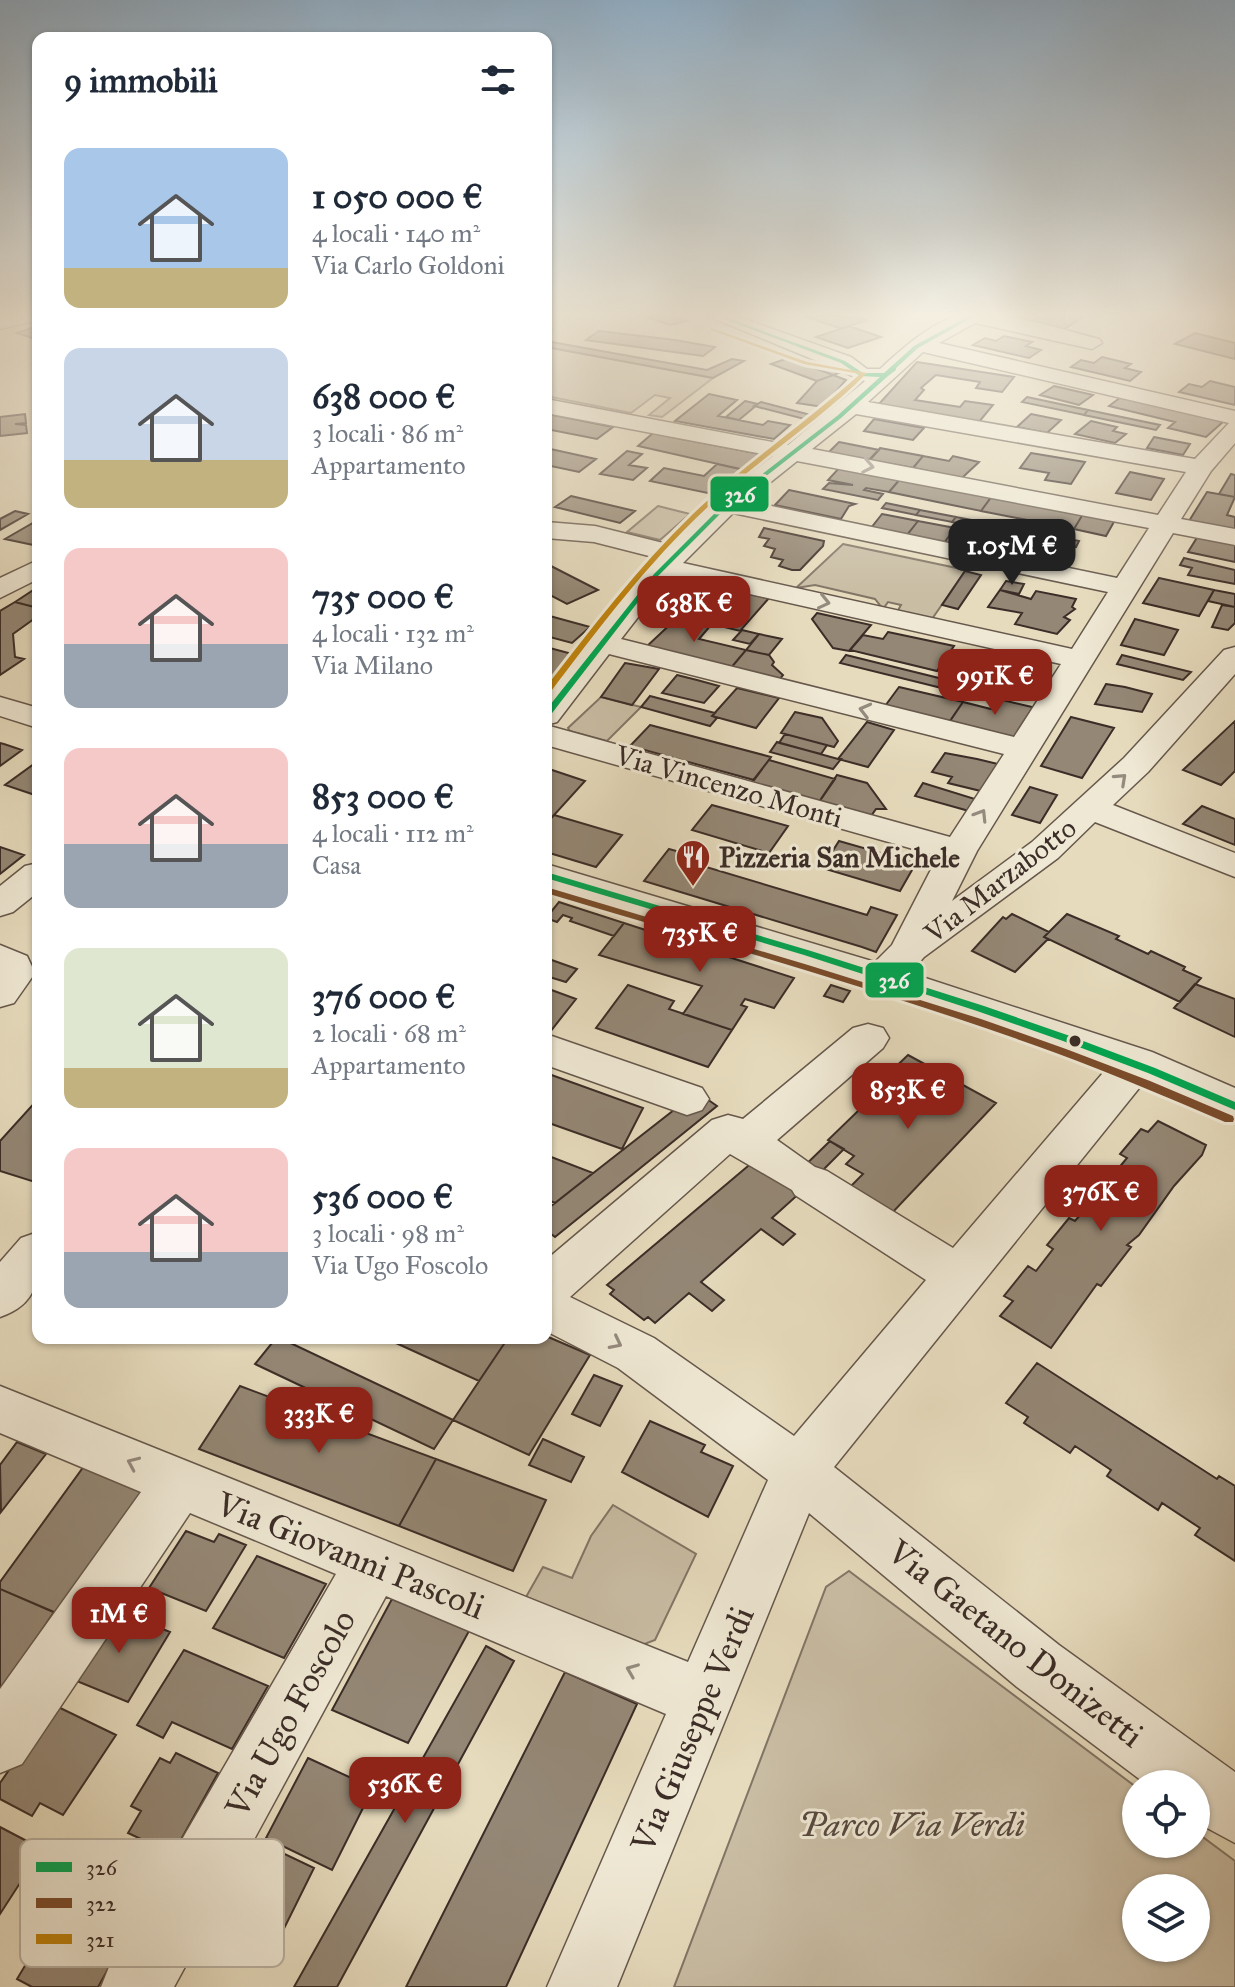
<!DOCTYPE html>
<html lang="it">
<meta charset="utf-8">
<style>
:root{--surface:#fff;--page:#f2f2f3;--text:#1f2937;--muted:#747a83;--accent:#8f2418}
body{margin:0;font-family:"IM FELL Great Primer",serif;background:var(--page);color:var(--text);height:100vh;display:flex;flex-direction:column;font-size:30px;white-space:nowrap}
*{box-sizing:border-box;margin:0}
p{font-size:26px;color:var(--muted)}
.icon{flex:none;width:44px;height:44px;fill:none;stroke:currentColor;stroke-width:2;stroke-linecap:round;stroke-linejoin:round}
.map{position:relative;flex:1;overflow:hidden}
.drawer{position:absolute;left:32px;top:32px;width:520px;height:1312px;display:flex;flex-direction:column;background:var(--surface);border-radius:16px;box-shadow:0 2px 6px #0004}
.drawer>*{flex:none}
.tools{position:absolute;left:1122px;top:1770px;display:grid;gap:16px}
.tools a{display:grid;place-items:center;width:88px;height:88px;border-radius:50%;background:var(--surface);box-shadow:0 2px 6px #0004;font-size:40px}
.price{position:absolute;translate:-50% -68px;padding:0 18px;border-radius:16px;background:var(--accent);color:#fff;font-size:26px;line-height:52px;filter:drop-shadow(0 2px 4px #0008)}
.price::after{content:'';position:absolute;left:50%;top:48px;width:24px;height:18px;margin-left:-12px;background:inherit;clip-path:polygon(0 0,100% 0,50% 100%)}
.price.selected{background:#222;color:#fff}
ul{padding:0;list-style:none}
li{display:flex;align-items:center;gap:24px;height:200px;padding:0 32px}
li span{display:grid;place-items:center;flex:none;width:224px;height:160px;border-radius:16px;color:#555}
li>.icon{margin-inline-start:auto}
span .icon{width:96px;height:96px;fill:#fffc;stroke-width:1}
li b{font-size:34px}
h2{display:flex;justify-content:space-between;align-items:center;height:96px;padding:0 32px;font-size:34px}
.map>svg:first-child{display:block}
.green{fill:#c9bda4;stroke:#827566;stroke-width:2;fill-rule:evenodd}
.building{fill:#948775;stroke:#3b2d27;stroke-width:2}
.lines{fill:none;stroke-linecap:round;stroke-linejoin:round}
.minor-casing{stroke:#66584c;stroke-width:3}
.minor{fill:#efe8d4;fill-rule:evenodd}
.bus-1-casing{stroke:#efe8d4;stroke-width:6}
.bus-2-casing{stroke:#efe8d4;stroke-width:6}
.bus-3-casing{stroke:#efe8d4;stroke-width:6}
.bus-1{fill:#00a651;fill-rule:evenodd}
.bus-2{fill:#7a4b2a;fill-rule:evenodd}
.bus-3{fill:#bf820c;fill-rule:evenodd}
.oneway{stroke:#958a7e}
.bus-dot{fill:#3b2d27;stroke:#efe8d4;stroke-width:3}
.labels{text-anchor:middle;stroke-width:6;stroke-linejoin:round;paint-order:stroke}
.street-label{font-size:28px;fill:#3b2d27;stroke:#efe8d4}
.poi-label{font-size:28px;font-weight:bold;fill:#3b2d27;stroke:#efe8d4;text-anchor:start}
.near-street-label{font-size:34px;fill:#3b2d27;stroke:#efe8d4}
.near-park-label{font-size:34px;font-style:italic;fill:#574a40;stroke:#efe8d4}
.key{fill:#efe8d4;stroke:#b9b0a0;stroke-width:2}
.key-label{font-size:22px;fill:#3b2d27}
.line-badge{stroke:#efe8d4;stroke-width:3}
.badge-label{font-size:22px;text-anchor:middle;font-weight:bold;fill:#fff}
</style>
<div class="map">
<svg width="1235" height="1987" viewBox="0 0 1235 1987">
<rect width="100%" height="100%" fill="#e6dbbd"/>
<filter id="stains"><feTurbulence type="fractalNoise" baseFrequency=".0025" numOctaves="4"/><feColorMatrix values="0 0 0 0 .2 0 0 0 0 .09 0 0 0 0 .02 0 0 0 .5 -.17"/></filter>
<radialGradient id="worn" r=".72"><stop offset=".6" stop-color="#630" stop-opacity="0"/><stop offset="1" stop-color="#630" stop-opacity=".3"/></radialGradient>
<path class="green" d="M546,347L713,378L662,417L649,415L670,398L655,395L631,413L546,396Z
M658,506L690,514L660,540L627,532Z
M843,544L966,570L932,619L897,612L901,605L888,602L883,609L875,599L815,585L796,588Z
M601,697L641,707L607,741L570,731L568,728Z
M613,1505L696,1554L655,1640L642,1645L526,1597L543,1567L572,1578L591,1536Z
M849,1571L1136,1787V1844H1196V1832L1235,1861V1987H674L826,1587ZM1136,1888H1196V1948H1136Z"/>
<path class="building" d="M644,316H673L686,321L670,325Z
M804,316H853L866,320L842,329Z
M1040,316H1084L1060,332L1027,324Z
M38,326L35,339L17,333Z
M849,326L881,337L848,348L816,337Z
M599,331L675,340L715,347L703,356L586,340Z
M1195,333L1235,343V359L1175,344Z
M1004,336L1032,342L1026,346L1041,350L1029,358L973,345L985,338L996,341Z
M546,341L707,370L732,359L744,361L713,378L546,347Z
M794,356L804,360L839,373L817,381L771,364Z
M1102,357L1131,364L1125,368L1141,372L1130,381L1071,367L1081,360L1094,363Z
M788,358L846,380L823,407L797,403L817,381L771,364Z
M917,362L1014,377L1002,392L976,388L980,382L936,375L921,388L924,390L915,400L960,407L965,401L993,405L979,422L878,405Z
M1210,381L1235,387V405L1179,392L1189,384L1202,387Z
M1054,386L1093,395L1079,405L1040,395Z
M709,394L737,400L718,416L763,425L768,421L790,425L774,439L675,421Z
M1027,397L1088,410L1084,415L1022,402Z
M1121,397L1224,421L1206,437L1168,428L1175,422L1109,406Z
M745,401L758,404L739,420L726,417Z
M761,402L815,416L808,420L754,406Z
M1088,410L1160,425L1156,430L1084,415Z
M25,414L26,423L15,424L26,425L27,433L0,436V417Z
M548,414L613,427L597,439L546,429Z
M1031,414L1061,420L1047,433L1017,427Z
M874,419L924,428L913,440L864,431Z
M1091,421L1117,427L1113,431L1126,434L1115,443L1075,434Z
M653,433L687,440L765,455L749,471L638,446Z
M1154,437L1190,444L1183,455L1147,448Z
M839,442L879,450L868,462L827,454Z
M546,448L596,459L579,472L546,465Z
M880,448L923,456L913,468L869,460Z
M627,451L642,454L629,465L647,468L633,480L600,474Z
M1031,453L1085,462L1071,484L1045,480L1049,473L1020,468Z
M923,456L949,461L953,456L979,462L962,478L913,468Z
M717,464L749,471L722,496L650,481L664,468L704,476Z
M840,467L901,478L889,492L866,488L864,490L883,494L878,500L823,489L829,483L853,485L828,480Z
M1130,472L1164,479L1151,500L1116,493Z
M1231,474L1235,475V497L1219,494Z
M901,478L992,496L981,511L889,492Z
M789,490L855,504L849,506L841,519L775,505Z
M1207,492L1235,497L1227,515L1235,517V531L1189,521Z
M571,496L635,511L620,523L555,507Z
M992,496L1083,514L1074,529L981,511Z
M886,503L920,510L916,515L882,508Z
M920,510L956,517L952,522L916,515Z
M15,511L28,514L0,530V519Z
M882,514L918,521L907,535L871,528Z
M1083,514L1115,520L1106,536L1074,529Z
M956,517L1008,527L1005,532L952,522Z
M38,520V546L5,539Z
M918,521L955,528L944,543L907,535Z
M1008,527L1079,541L1076,547L1005,532Z
M764,528L824,541L823,546L800,570H792L779,566L783,560L771,557L775,549L764,546L769,539L759,537Z
M955,528L1009,538L999,554L944,543Z
M1198,536L1235,544V562L1188,552Z
M1009,538L1068,550L1059,566L999,554Z
M1184,558L1235,570V584L1188,575L1192,568L1180,565Z
M549,565L598,590L567,604L546,593V566Z
M965,571L981,575L958,609L942,605Z
M1159,578L1214,590L1199,616L1143,603Z
M1006,581L1024,584L1019,594L1000,590Z
M691,582L726,590L698,621L660,613L682,586Z
M38,588V608L15,602L35,589Z
M1000,590L1031,599L1036,591L1076,599L1072,607L1075,609L1064,617L1070,620L1057,634L1015,624L1022,613L988,607Z
M1214,590L1235,594V607L1208,601Z
M741,592L769,598L740,631L712,624Z
M15,602L38,608V616L13,634L15,657L24,659L0,675V611Z
M1222,605L1235,607V623L1228,630L1212,627Z
M817,613L871,625L849,651L833,648L812,619Z
M546,615L590,627L572,643L546,636Z
M678,617L712,624L699,639L746,650L730,669L644,649Z
M1135,619L1178,630L1164,655L1121,645Z
M742,630L759,634L750,644L733,640Z
M888,632L954,646L937,671L850,650L863,635L883,639Z
M759,634L782,639L769,655L746,650Z
M546,647L576,655L554,677L546,675Z
M746,650L769,655L774,662L772,665L783,675L779,680L730,669Z
M846,655L967,685L962,693L840,663Z
M1122,655L1191,672L1183,680L1117,664Z
M625,663L659,669L632,705L601,697Z
M677,675L697,680L719,686L704,703L662,693Z
M1106,684L1125,687L1152,694L1142,712L1095,704Z
M899,687L963,702L950,721L885,706Z
M737,688L779,698L756,728L712,716Z
M650,696L715,713L712,716L717,718L710,726L641,707Z
M998,699L1036,708L1017,738L950,721L963,702L991,709Z
M795,712L822,718L838,741L834,747L781,733Z
M1071,717L1114,728L1082,778L1041,766Z
M1235,721V771L1221,785L1183,770Z
M867,722L894,730L868,767L838,759Z
M650,725L771,757L754,780L630,746Z
M785,734L827,745L821,754L779,743Z
M777,742L838,759H841L833,769L770,752Z
M0,743L4,744L22,750L0,766Z
M945,753L977,759L1002,765L985,792L948,783L952,777L932,772Z
M769,760L835,779L819,802L751,783Z
M38,761V796L5,785Z
M546,768L585,781L546,824Z
M837,775L867,783L886,809H876L871,816L819,802Z
M923,783L975,799L969,811L915,796Z
M1030,787L1057,795L1040,823L1012,815Z
M712,805L788,826L769,853L692,830Z
M1202,806L1235,819V845L1183,824Z
M554,815L622,835L596,867L546,852V824Z
M839,841L916,863L900,891L822,868Z
M0,847L24,855L0,874Z
M669,849L691,855L686,861L867,915L871,907L897,915L876,952L862,947L644,881Z
M559,902L565,904L624,923L614,936L570,921L572,918L563,915L557,922L546,918Z
M1012,914L1049,932L1044,937L1048,939L1015,972L972,951L1003,917L1006,919Z
M1067,914L1119,936L1116,939L1148,954L1151,951L1185,967L1183,970L1201,978L1180,1002L1044,937Z
M624,923L710,951L794,978L774,1008L745,999L741,1005L747,1007L732,1030L683,1014L702,986L599,955Z
M546,958L577,969L566,982L546,976Z
M1195,984L1235,999V1037L1174,1008Z
M628,985L674,1001L669,1009L732,1030L708,1067L596,1028Z
M831,985L850,991L843,1002L824,996Z
M546,988L576,999L550,1032L546,1030Z
M908,1055L996,1103L892,1213L850,1187L863,1174L846,1164L854,1156L828,1140L890,1080L884,1078Z
M546,1073L643,1108L622,1149L546,1122Z
M697,1092L717,1106L555,1237L546,1230V1210Z
M38,1099V1183L0,1171V1141Z
M1158,1121L1206,1145L1202,1155L1174,1186L1139,1235L1127,1245L1131,1247L1101,1286L1097,1284L1051,1348L1000,1316L1013,1301L1004,1296L1028,1266L1036,1271L1053,1249L1047,1245L1069,1218L1075,1221L1092,1201L1086,1198L1108,1172L1113,1175L1127,1158L1120,1154L1141,1129L1148,1132Z
M830,1141L844,1149L802,1191L790,1180Z
M546,1155L593,1173L555,1203L546,1199Z
M754,1161L802,1191L772,1218L795,1234L783,1245L761,1229L701,1282L724,1300L712,1311L689,1293L655,1323L648,1317L644,1320L610,1294L614,1290L607,1285Z
M546,1336L590,1355L529,1455L453,1420L508,1338Z
M276,1338H280L453,1420L434,1449L255,1364Z
M385,1338H508L479,1381Z
M1037,1363L1217,1479L1219,1476L1235,1486V1561L1195,1535L1200,1528L1162,1503L1158,1510L1107,1476L1111,1470L1075,1446L1070,1453L1024,1423L1028,1417L1006,1403Z
M594,1375L622,1386L600,1426L572,1414Z
M240,1386L436,1459L399,1526L199,1449Z
M650,1421L705,1445L701,1452L733,1466L708,1517L622,1472Z
M543,1439L584,1457L571,1482L529,1465Z
M17,1442L46,1454L1,1512L0,1465Z
M436,1459L546,1500L513,1571L399,1526Z
M87,1462L148,1486L60,1615L0,1589V1582Z
M186,1531L214,1542L219,1534L246,1545L206,1611L149,1588Z
M257,1556L326,1584L284,1658L213,1628Z
M0,1589L54,1612L0,1692Z
M392,1599L469,1631L408,1743L332,1710Z
M111,1608L170,1632L128,1702L67,1677Z
M486,1646L514,1661L337,1987H294Z
M184,1650L268,1686L232,1749L172,1722L163,1738L137,1725Z
M565,1672L637,1704L506,1987H406Z
M54,1705L116,1735L63,1815L40,1803L32,1816L0,1799V1783Z
M176,1753L218,1773L173,1854L128,1833L141,1811L131,1806L160,1758L170,1763Z
M308,1758L373,1788L332,1870L266,1838Z
M0,1827L42,1849L0,1914Z
M249,1837L314,1868L265,1967L197,1933Z
M93,1852L156,1884L98,1987H32L17,1979Z"/>
<g class="lines">
<g class="minor-casing">
<path id="minor" d="M38,316V320L0,329V317Z
M708,316H736L851,357L867,369H880C902,349 928,325 957,316C993,306 1063,330 1099,339L1102,343L1092,349L975,323L939,343L1235,411V443L1211,471L1181,519L1235,529V545L1173,533L977,851L952,901L1032,842L1124,758L1224,650L1235,647V674L1148,772L1113,805L1235,853V877L1095,822L1058,858L924,957L910,973L1152,1052L1235,1088V1122L1144,1082L834,1467L1059,1645L1235,1772V1843L1196,1822V1784H1146L1017,1687L809,1513L617,1987H547L666,1714L386,1596L174,1987H101L111,1962L336,1574L190,1513L22,1764L0,1773V1689L141,1492L0,1433V1386L688,1662L768,1480L618,1368L546,1331V1260L712,1120L728,1115L743,1119L853,1028L868,1024L883,1028L889,1038L883,1048L777,1140L815,1167L827,1171L953,1248L1108,1067L996,1027L546,887V864L875,962L892,945L938,856L546,745V725L950,837L1004,754L609,654L557,722L546,725V694L657,558L594,542L546,538V522L595,526L671,545L718,499L773,456L546,413V399L788,445L865,381ZM923,352L1229,423L1195,459L868,402ZM856,414L1186,472L1158,515L812,449ZM797,461L1149,528L1117,578L747,501ZM733,513L1108,592L1072,649L683,563ZM670,576L1061,664L1014,737L621,639ZM730,1154L792,1190L795,1195L926,1280L794,1436L654,1338L570,1297Z
M38,560V579L0,598V578Z
M0,697L38,708V728L0,716Z
M38,863V892L13,912L0,916V886L25,866Z
M0,945L27,956L35,973L14,1003L0,1007Z
M546,1034L702,1088L709,1099L702,1110L687,1115L546,1065Z
M38,1232C38,1271 44,1302 0,1317V1262L21,1238Z"/>
</g>
<use href="#minor" class="minor"/>
<g class="bus-1-casing">
<path id="bus-1" d="M716,316H722L845,361L863,373H884L914,346L969,316H975L918,348L896,368V370L888,376L841,418L729,505L658,576L549,717H546V710L654,574L725,503L837,416L880,377L860,376L841,363Z
M546,872L811,951L984,1006L1070,1036L1155,1068L1235,1102V1110L1148,1073L1063,1041L977,1011L804,955L546,878Z"/>
</g>
<g class="bus-2-casing">
<path id="bus-2" d="M546,887L808,965L981,1019L1066,1049L1150,1081L1233,1116L1234,1119L1233,1122H1225C1169,1098 1113,1074 1056,1053C889,992 717,944 546,893Z"/>
</g>
<g class="bus-3-casing">
<path id="bus-3" d="M711,328L807,362L867,373C822,418 768,453 721,495C655,553 602,624 549,694H546V687C592,628 638,567 692,515C744,464 806,423 860,374L804,364L711,330Z"/>
</g>
<use href="#bus-1" class="bus-1"/>
<use href="#bus-2" class="bus-2"/>
<use href="#bus-3" class="bus-3"/>
</g>
<defs><path id="oneway-chevron" d="M-2-3.5L2.5 0L-2 3.5" fill="none" stroke-width="1.6" stroke-linecap="round" stroke-linejoin="round" transform="scale(2)"/></defs>
<g class="oneway">
<use href="#oneway-chevron" transform="translate(868 466) rotate(11)"/>
<use href="#oneway-chevron" transform="translate(824 602) rotate(13)"/>
<use href="#oneway-chevron" transform="translate(865 710) rotate(-166)"/>
<use href="#oneway-chevron" transform="translate(1121 779) rotate(-43)"/>
<use href="#oneway-chevron" transform="translate(981 815) rotate(-58)"/>
<use href="#oneway-chevron" transform="translate(616 1343) rotate(27)"/>
<use href="#oneway-chevron" transform="translate(133 1463) rotate(-156)"/>
<use href="#oneway-chevron" transform="translate(632 1670) rotate(-158)"/>
</g>
<linearGradient id="sky" x2="0" y2="1"><stop stop-color="#90acc2"/><stop offset="0.53" stop-color="#f4efe1"/><stop offset="1" stop-color="#f4efe1" stop-opacity="0"/></linearGradient>
<rect width="1235" height="594" fill="url(#sky)"/>
<defs>
<g id="restaurant-pin" transform="scale(1.8)"><path d="M0 17L-7.5 6A9.5 9.5 0 1 1 7.5 6Z" fill="#8f2418" stroke="#efe8d4"/><path d="M-5-6h1v4h1v-4h1v4h1v-4h1v5L-1.5 .5V6h-2V.5L-5-1ZM5-6V6H3V1.5H1.5Q1.5-4 5-6Z" fill="#fff"/></g>
</defs>
<g fill-rule="evenodd">
<use href="#restaurant-pin" x="693" y="857"/>
</g>
<circle class="bus-dot" cx="1075" cy="1041" r="7"/>
<g class="labels">
<g class="street-label">
<text transform="translate(729 786) rotate(16)" y="10">Via Vincenzo Monti</text>
<text transform="translate(1000 880) rotate(-38)" y="10">Via Marzabotto</text>
</g>
<g class="poi-label">
<text x="719" y="867">Pizzeria San Michele</text>
</g>
<g class="near-street-label">
<text transform="translate(351 1555) rotate(22)" y="12">Via Giovanni Pascoli</text>
<text transform="translate(1016 1643) rotate(38)" y="12">Via Gaetano Donizetti</text>
<text transform="translate(290 1713) rotate(-61)" y="12">Via Ugo Foscolo</text>
<text transform="translate(692 1729) rotate(-67)" y="12">Via Giuseppe Verdi</text>
</g>
<g class="near-park-label">
<text x="912" y="1836">Parco Via Verdi</text>
</g>
</g>
<rect x="20" y="1839" width="264" height="128" rx="12" class="key"/>
<rect x="36" y="1862" width="36" height="10" fill="#00a651"/>
<rect x="36" y="1898" width="36" height="10" fill="#7a4b2a"/>
<rect x="36" y="1934" width="36" height="10" fill="#bf820c"/>
<g class="key-label">
<text x="86" y="1875">326</text>
<text x="86" y="1911">322</text>
<text x="86" y="1947">321</text>
</g>
<g class="line-badge">
<rect x="709" y="475" width="61" height="38" rx="8" fill="#00a651"/>
<rect x="864" y="961" width="61" height="38" rx="8" fill="#00a651"/>
</g>
<g class="badge-label">
<text x="740" y="502">326</text>
<text x="894" y="988">326</text>
</g>
<rect width="100%" height="100%" filter="url(#stains)"/>
<rect width="100%" height="100%" fill="url(#worn)"/>
</svg>
<div class="tools">
<a><svg class="icon" aria-label="locate" viewBox="0 0 24 24"><circle cx="12" cy="12" r="6"/><path d="M12 2v4M12 18v4M2 12h4M18 12h4"/></svg></a>
<a><svg class="icon" aria-label="layers" viewBox="0 0 24 24"><path d="M12 4l9 5-9 5-9-5zM3 14l9 5 9-5"/></svg></a>
</div>
<b class="price selected" style="left:1012px;top:587px">1.05M €</b>
<b class="price" style="left:694px;top:644px">638K €</b>
<b class="price" style="left:995px;top:717px">991K €</b>
<b class="price" style="left:700px;top:974px">735K €</b>
<b class="price" style="left:908px;top:1131px">853K €</b>
<b class="price" style="left:1101px;top:1233px">376K €</b>
<b class="price" style="left:319px;top:1455px">333K €</b>
<b class="price" style="left:119px;top:1655px">1M €</b>
<b class="price" style="left:405px;top:1825px">536K €</b>
<section class="drawer">
<h2>9 immobili<svg class="icon" aria-label="filters" viewBox="0 0 24 24"><path d="M4 7h16M4 17h16"/><circle cx="9" cy="7" r="2"/><circle cx="15" cy="17" r="2"/></svg></h2>
<ul>
<li><span style="background:linear-gradient(#a9c7e8 75%,#c2b280 0)"><svg class="icon" aria-label="home" viewBox="0 0 24 24"><path d="M3 11l9-7 9 7M6 9v11h12V9"/></svg></span><div><b>1 050 000 €</b><p>4 locali · 140 m²</p><p>Via Carlo Goldoni</p></div></li>
<li><span style="background:linear-gradient(#c9d6e8 70%,#c2b280 0)"><svg class="icon" aria-label="home" viewBox="0 0 24 24"><path d="M3 11l9-7 9 7M6 9v11h12V9"/></svg></span><div><b>638 000 €</b><p>3 locali · 86 m²</p><p>Appartamento</p></div></li>
<li><span style="background:linear-gradient(#f6c9c9 60%,#9aa5b1 0)"><svg class="icon" aria-label="home" viewBox="0 0 24 24"><path d="M3 11l9-7 9 7M6 9v11h12V9"/></svg></span><div><b>735 000 €</b><p>4 locali · 132 m²</p><p>Via Milano</p></div></li>
<li><span style="background:linear-gradient(#f6c9c9 60%,#9aa5b1 0)"><svg class="icon" aria-label="home" viewBox="0 0 24 24"><path d="M3 11l9-7 9 7M6 9v11h12V9"/></svg></span><div><b>853 000 €</b><p>4 locali · 112 m²</p><p>Casa</p></div></li>
<li><span style="background:linear-gradient(#dfe7d0 75%,#c2b280 0)"><svg class="icon" aria-label="home" viewBox="0 0 24 24"><path d="M3 11l9-7 9 7M6 9v11h12V9"/></svg></span><div><b>376 000 €</b><p>2 locali · 68 m²</p><p>Appartamento</p></div></li>
<li><span style="background:linear-gradient(#f6c9c9 65%,#9aa5b1 0)"><svg class="icon" aria-label="home" viewBox="0 0 24 24"><path d="M3 11l9-7 9 7M6 9v11h12V9"/></svg></span><div><b>536 000 €</b><p>3 locali · 98 m²</p><p>Via Ugo Foscolo</p></div></li>
</ul>
</section>
</div>
